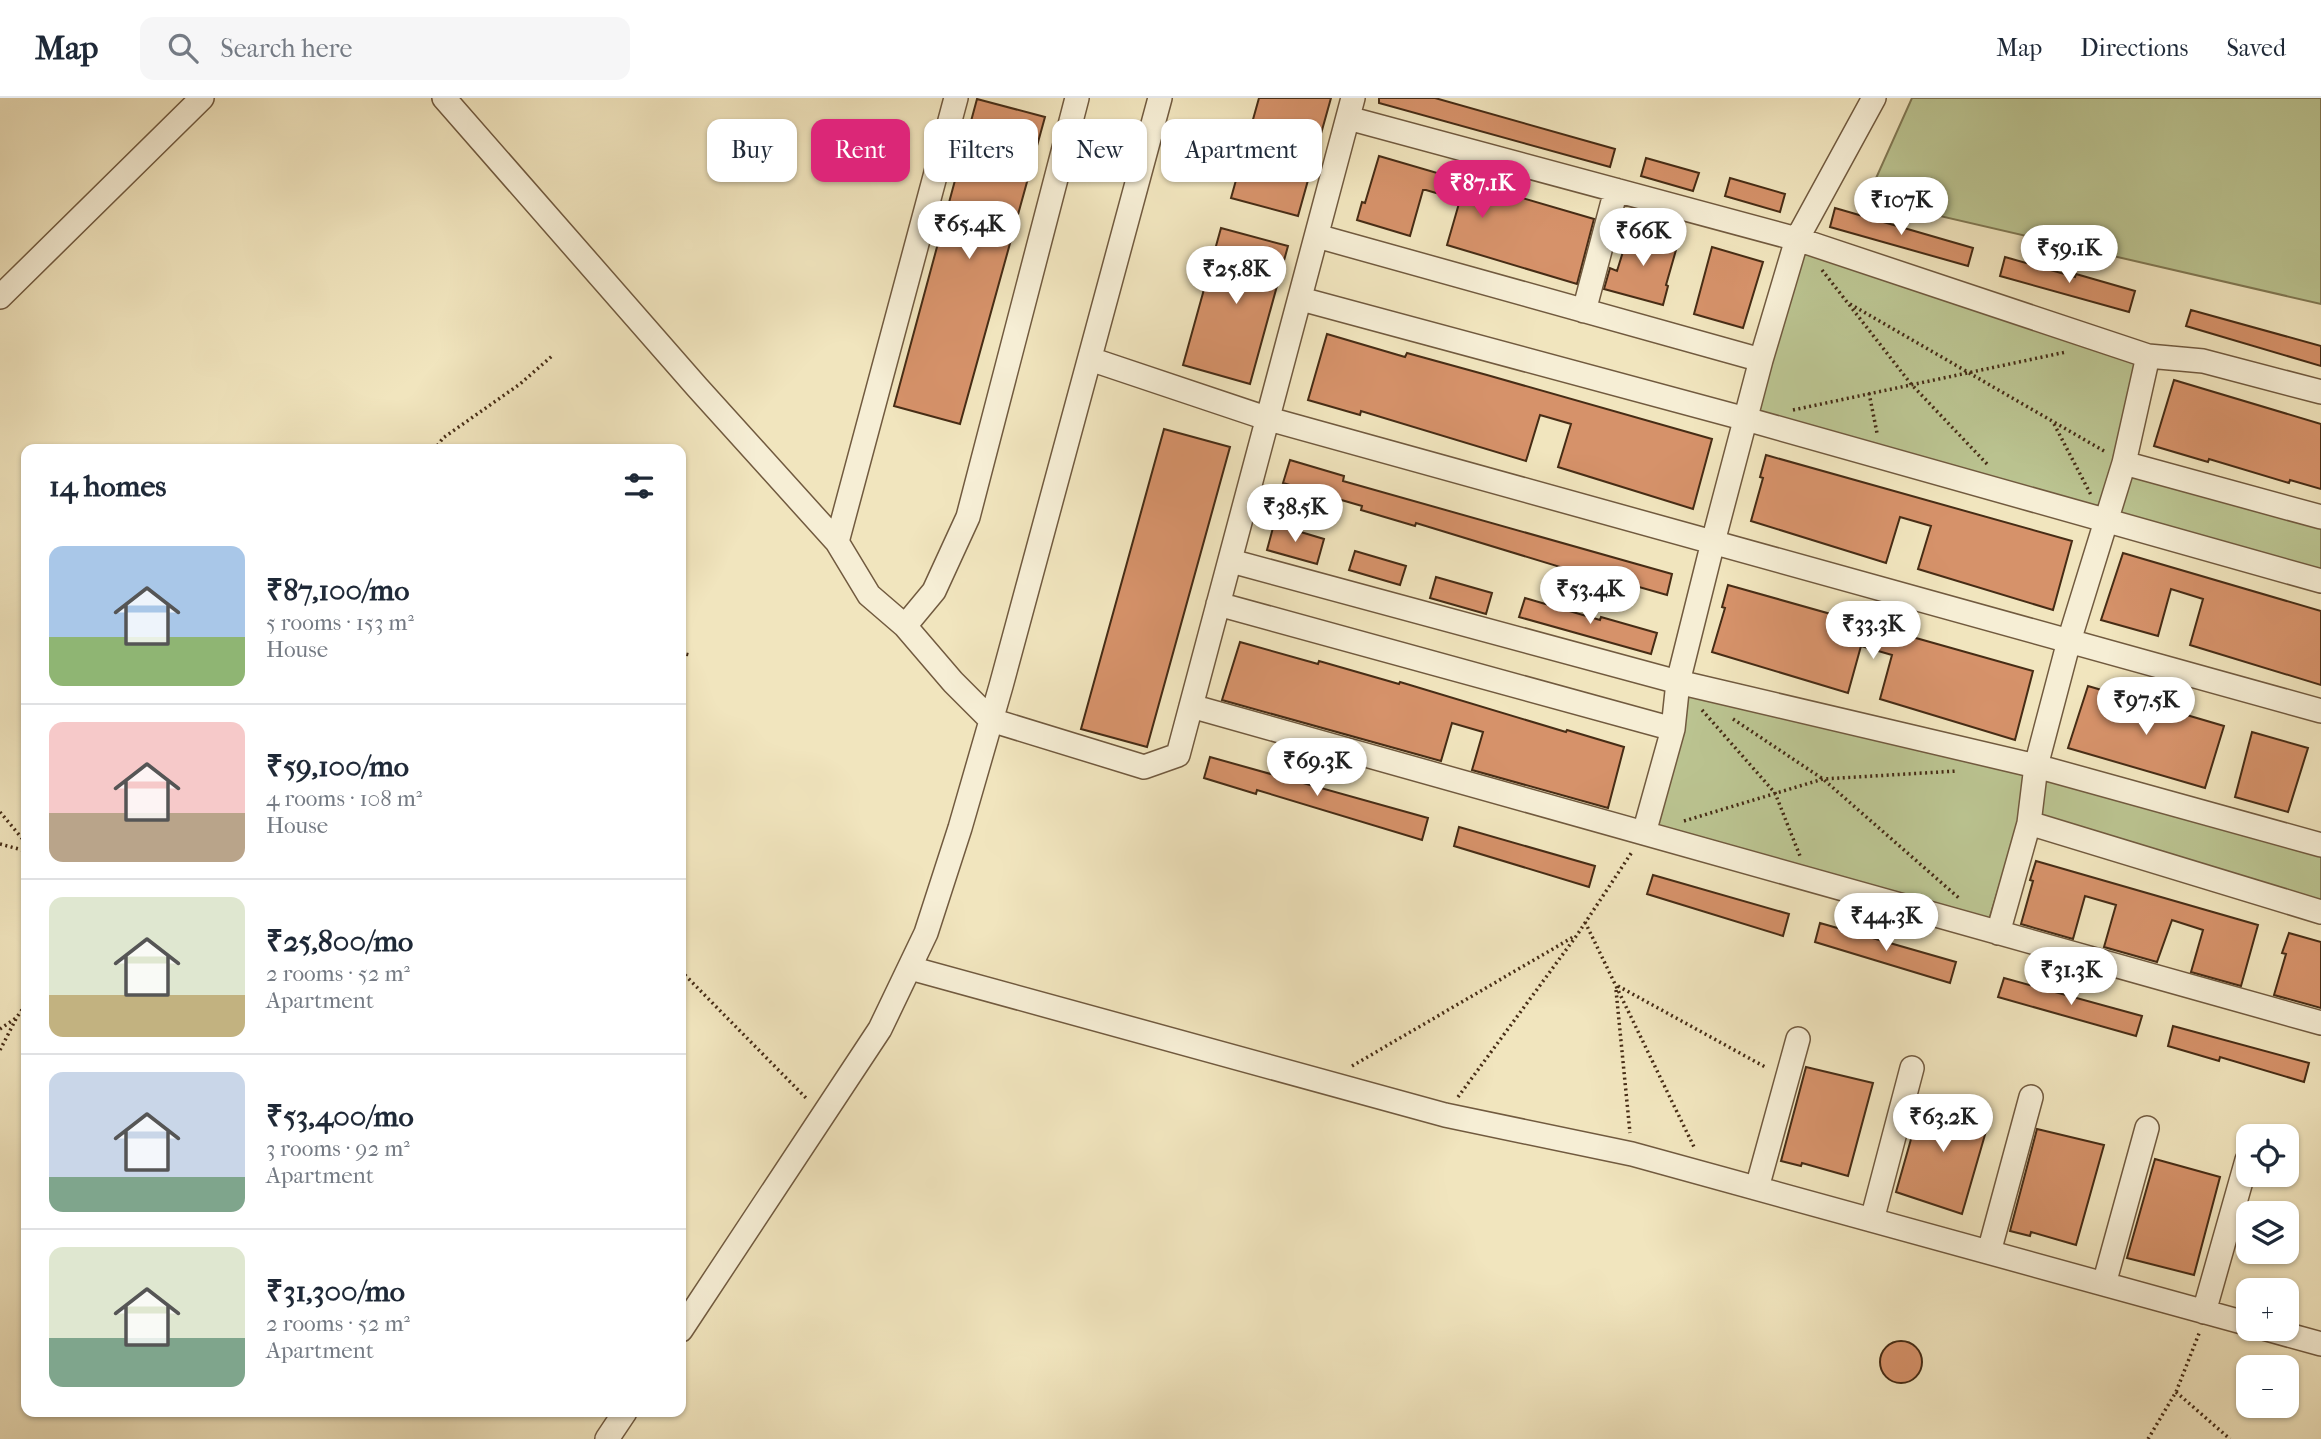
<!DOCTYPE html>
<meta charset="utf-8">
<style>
:root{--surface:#fff;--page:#f6f6f7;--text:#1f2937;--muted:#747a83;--line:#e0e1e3;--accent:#db2777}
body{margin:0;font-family:"IM FELL French Canon",serif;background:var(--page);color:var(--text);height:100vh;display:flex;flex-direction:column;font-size:26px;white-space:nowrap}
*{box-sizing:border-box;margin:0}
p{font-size:23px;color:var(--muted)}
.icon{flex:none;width:38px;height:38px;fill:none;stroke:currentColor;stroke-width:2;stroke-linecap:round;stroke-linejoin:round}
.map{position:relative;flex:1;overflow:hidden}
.panel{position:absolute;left:21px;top:346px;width:665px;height:973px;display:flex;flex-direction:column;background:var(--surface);border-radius:14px;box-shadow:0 2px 5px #0004}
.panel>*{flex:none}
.guide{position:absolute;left:707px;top:21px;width:665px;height:63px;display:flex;gap:14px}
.tools{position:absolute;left:2236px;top:1026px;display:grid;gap:14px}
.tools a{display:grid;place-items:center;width:63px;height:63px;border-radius:14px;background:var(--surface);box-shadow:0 2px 5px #0004;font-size:35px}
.price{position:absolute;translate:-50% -60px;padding:0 16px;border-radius:24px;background:#fff;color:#222;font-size:23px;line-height:46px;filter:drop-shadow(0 2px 4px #0008)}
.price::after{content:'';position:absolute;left:50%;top:42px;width:21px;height:16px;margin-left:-10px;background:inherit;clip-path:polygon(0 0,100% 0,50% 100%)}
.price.on{background:var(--accent);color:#fff}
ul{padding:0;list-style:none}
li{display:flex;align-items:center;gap:21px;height:175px;padding:0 28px}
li+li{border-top:2px solid var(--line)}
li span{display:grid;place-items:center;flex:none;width:196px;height:140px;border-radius:14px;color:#555}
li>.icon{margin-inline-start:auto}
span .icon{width:84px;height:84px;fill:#fffc;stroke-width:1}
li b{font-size:30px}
h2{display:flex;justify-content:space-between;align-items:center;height:84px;padding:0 28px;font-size:30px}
.chip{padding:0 24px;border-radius:14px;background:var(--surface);box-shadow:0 2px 5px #0004;font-size:24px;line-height:63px}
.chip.on{background:var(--accent);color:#fff}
header{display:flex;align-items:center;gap:42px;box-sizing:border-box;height:98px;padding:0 35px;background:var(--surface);border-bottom:2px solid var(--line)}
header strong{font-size:33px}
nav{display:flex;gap:38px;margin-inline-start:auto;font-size:24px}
.search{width:490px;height:63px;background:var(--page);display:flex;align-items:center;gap:18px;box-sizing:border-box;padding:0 24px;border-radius:14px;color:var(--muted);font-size:26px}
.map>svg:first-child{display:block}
.green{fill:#bbc491;stroke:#807853;stroke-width:2}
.building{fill:#d6926a;stroke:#462c15;stroke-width:2}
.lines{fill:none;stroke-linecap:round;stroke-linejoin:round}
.minor-casing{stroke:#715a3f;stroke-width:26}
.path{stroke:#462c15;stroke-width:3.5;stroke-dasharray:2 3.5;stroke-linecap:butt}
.minor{stroke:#f6eed5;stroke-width:23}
</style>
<header>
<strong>Map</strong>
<div class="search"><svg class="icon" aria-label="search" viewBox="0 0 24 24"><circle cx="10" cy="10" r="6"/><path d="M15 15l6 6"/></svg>Search here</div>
<nav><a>Map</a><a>Directions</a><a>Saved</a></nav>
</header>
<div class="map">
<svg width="2321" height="1341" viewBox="0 0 2321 1341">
<rect width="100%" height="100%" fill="#f1e5be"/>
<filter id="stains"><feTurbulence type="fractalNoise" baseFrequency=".00286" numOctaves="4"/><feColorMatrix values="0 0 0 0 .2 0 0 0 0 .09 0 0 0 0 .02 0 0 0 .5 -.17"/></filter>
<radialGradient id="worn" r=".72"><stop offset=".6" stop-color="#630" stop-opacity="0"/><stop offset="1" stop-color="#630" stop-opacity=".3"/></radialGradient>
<path class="green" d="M1912,0H2321V206L1862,100L1873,87Z
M1797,141L2148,258L2124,365L2321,419V483L1746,321Z
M1678,584L2036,668L2321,747V814L2029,725L2034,674L1988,825L1644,735Z"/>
<path class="building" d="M1259,0H1331L1298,118L1231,100Z
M1379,0H1435L1615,51L1610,69L1379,5Z
M977,1L1045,19L960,326L894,308Z
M1379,58L1594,121L1577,186L1447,147L1460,102L1426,92H1423L1410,138L1357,122L1362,104L1365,105Z
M1646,60L1699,75L1693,93L1641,78Z
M1730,80L1785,96L1780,114L1725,98Z
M1835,110L1973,150L1968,168L1830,129Z
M1221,130L1288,148L1250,286L1183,267Z
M1630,131L1678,145L1666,187L1668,188L1663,207L1604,191L1610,170L1617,173Z
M1712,149L1763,164L1743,230L1694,216Z
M2005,159L2075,179L2076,176L2135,193L2129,214L2000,178Z
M2191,212L2321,248V268L2186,228Z
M1327,236L1405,259L1407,255L1487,277L1712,341L1693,411L1558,369L1571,326L1540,317L1526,363L1361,313L1360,317L1308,302Z
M2174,282L2321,326V391L2290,382L2289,385L2209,361L2208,364L2154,348Z
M1164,331L1230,349L1147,649L1081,631Z
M1766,357L2072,443L2053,512L1918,471L1931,428L1900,419L1886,465L1751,423L1763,380L1760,379Z
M1290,362L1344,378L1343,383L1672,476L1667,497L1583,473V476L1416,425L1415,428L1361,412L1362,408L1283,385Z
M1274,426L1324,441L1317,466L1267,452Z
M1355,453L1406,468L1400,487L1349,472Z
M2123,455L2321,513V587L2190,547L2203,501L2171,491L2158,538L2101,522Z
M1436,479L1492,495L1486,516L1430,500Z
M1728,487L2033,573L2015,642L1880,601L1892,557L1861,548L1848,595L1712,554L1725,510L1722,509Z
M1525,500L1600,522L1601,519L1657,535L1651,556L1519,519Z
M1240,544L1318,566L1319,563L1399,586L1400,584L1566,634L1567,632L1624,649L1608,710L1472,672L1483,634L1452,625L1441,663L1222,602Z
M2088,588L2224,628L2205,690L2068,650Z
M2252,634L2308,650L2288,714L2235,699Z
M1210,659L1428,720L1422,742L1257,692L1256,696L1204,680Z
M1459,729L1595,768L1589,789L1454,748Z
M2036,763L2258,827L2241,888L2191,874L2203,832L2172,822L2157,864L2104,849L2116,807L2085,798L2073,841L2021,826L2033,783L2030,782Z
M1653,777L1789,816L1783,838L1647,796Z
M1820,825L1956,864L1950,885L1815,844Z
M2289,835L2321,844V910L2274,897L2286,856L2282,855Z
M2004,880L2142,918L2136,938L1998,899Z
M2173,928L2309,965L2304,984L2220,959L2219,963L2168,948Z
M1806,969L1873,985L1848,1078L1802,1065L1801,1068L1781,1063Z
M1923,999L1991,1016L1962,1116L1896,1094Z
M2037,1031L2104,1047L2076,1147L2031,1134L2030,1138L2010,1133Z
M2155,1061L2220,1079L2194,1177L2127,1160Z
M1880 1264a21 21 0 1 1 42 0a21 21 0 1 1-42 0Z"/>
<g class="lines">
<g class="minor-casing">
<path id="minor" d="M444,0L697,289L837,444L869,497L905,528L953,584L991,622L1144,669L1178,657L1353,0
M1348,20L1797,141L2148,258L2203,263L2321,294
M1317,138L1761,262
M0,199L202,0
M1301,201L1746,321L2321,483
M1584,213L1616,92
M1090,261L1269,321L2321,613
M2124,365L2321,419
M837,444L956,0
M1231,463L1678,584L2036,668L2321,747
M1218,506L1673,631
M905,528L934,493L968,419L1077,0
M1191,608L2321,925
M2029,725L2321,814
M1644,735L1673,631L1678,584L1713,444L1761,262L1797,141L1874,0
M1998,835L2029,725L2036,668L2069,543L2124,365L2148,258
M910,870L1445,1017L1632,1056L2249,1226
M1757,1090L1798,941
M1872,1122L1912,970
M1989,1154L2031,999
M2104,1186L2147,1030
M2204,1214L2247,1062
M2263,1230L2321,1246
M681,1232L880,931L926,835L960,730L1001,588L1160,0
M607,1341L625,1314"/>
</g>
<path class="path" d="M1822,172L1911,286L1987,366
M1850,206L2104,353
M1869,295L1877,335
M1793,312L2066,254
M2054,326L2091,397
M434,352L443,340L520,286L552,258
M681,555L690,557
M1702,612L1775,695L1800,758
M1733,621L1823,681L1960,801
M0,714L26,745
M1684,723L1823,681L1957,673
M0,746L26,753
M1585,824L1694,1049
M681,873L807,1001
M1618,888L1767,970
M1616,892L1630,1035
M0,931L16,920
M0,952L17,919L26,906
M1352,968L1575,838
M1458,999L1577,837L1632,754
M2176,1294L2230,1341
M2148,1341L2176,1294L2200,1233"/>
<use href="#minor" class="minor"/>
</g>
<rect width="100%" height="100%" filter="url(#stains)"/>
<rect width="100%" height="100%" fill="url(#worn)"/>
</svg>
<div class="tools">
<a><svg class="icon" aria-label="locate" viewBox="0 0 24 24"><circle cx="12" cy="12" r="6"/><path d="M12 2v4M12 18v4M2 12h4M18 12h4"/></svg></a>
<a><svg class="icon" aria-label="layers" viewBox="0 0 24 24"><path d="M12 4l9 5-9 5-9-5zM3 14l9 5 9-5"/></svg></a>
<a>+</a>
<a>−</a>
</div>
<b class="price on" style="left:1482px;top:122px">₹87.1K</b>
<b class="price" style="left:1901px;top:139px">₹107K</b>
<b class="price" style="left:969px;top:163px">₹65.4K</b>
<b class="price" style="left:1643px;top:170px">₹66K</b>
<b class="price" style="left:2069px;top:187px">₹59.1K</b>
<b class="price" style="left:1236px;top:208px">₹25.8K</b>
<b class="price" style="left:1295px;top:446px">₹38.5K</b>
<b class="price" style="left:1590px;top:528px">₹53.4K</b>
<b class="price" style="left:1873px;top:563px">₹33.3K</b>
<b class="price" style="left:2146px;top:639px">₹97.5K</b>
<b class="price" style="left:1317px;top:700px">₹69.3K</b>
<b class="price" style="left:1886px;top:855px">₹44.3K</b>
<b class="price" style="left:2071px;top:909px">₹31.3K</b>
<b class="price" style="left:1943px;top:1056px">₹63.2K</b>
<div class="guide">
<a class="chip">Buy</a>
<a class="chip on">Rent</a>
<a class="chip">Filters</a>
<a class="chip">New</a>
<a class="chip">Apartment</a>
</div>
<section class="panel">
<h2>14 homes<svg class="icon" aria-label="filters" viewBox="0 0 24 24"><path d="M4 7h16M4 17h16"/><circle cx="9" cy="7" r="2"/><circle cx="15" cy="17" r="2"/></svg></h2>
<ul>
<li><span style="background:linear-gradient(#a9c7e8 65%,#8fb573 0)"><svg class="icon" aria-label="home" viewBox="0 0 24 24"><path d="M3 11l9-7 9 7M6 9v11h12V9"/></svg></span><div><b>₹87,100/mo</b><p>5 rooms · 153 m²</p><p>House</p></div></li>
<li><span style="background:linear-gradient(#f6c9c9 65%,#b9a48a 0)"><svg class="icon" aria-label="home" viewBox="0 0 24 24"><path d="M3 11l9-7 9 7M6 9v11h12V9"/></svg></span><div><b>₹59,100/mo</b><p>4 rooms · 108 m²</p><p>House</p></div></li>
<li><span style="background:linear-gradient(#dfe7d0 70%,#c2b280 0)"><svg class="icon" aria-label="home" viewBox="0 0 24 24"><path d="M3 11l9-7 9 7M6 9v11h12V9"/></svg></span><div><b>₹25,800/mo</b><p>2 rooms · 52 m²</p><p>Apartment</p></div></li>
<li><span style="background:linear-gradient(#c9d6e8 75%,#7fa58c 0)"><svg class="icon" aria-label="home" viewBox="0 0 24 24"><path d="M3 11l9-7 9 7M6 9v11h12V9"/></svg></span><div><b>₹53,400/mo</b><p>3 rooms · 92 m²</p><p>Apartment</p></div></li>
<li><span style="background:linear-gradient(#dfe7d0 65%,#7fa58c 0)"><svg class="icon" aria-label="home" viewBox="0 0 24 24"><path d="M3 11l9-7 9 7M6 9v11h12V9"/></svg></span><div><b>₹31,300/mo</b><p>2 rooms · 52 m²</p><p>Apartment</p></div></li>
</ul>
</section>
</div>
